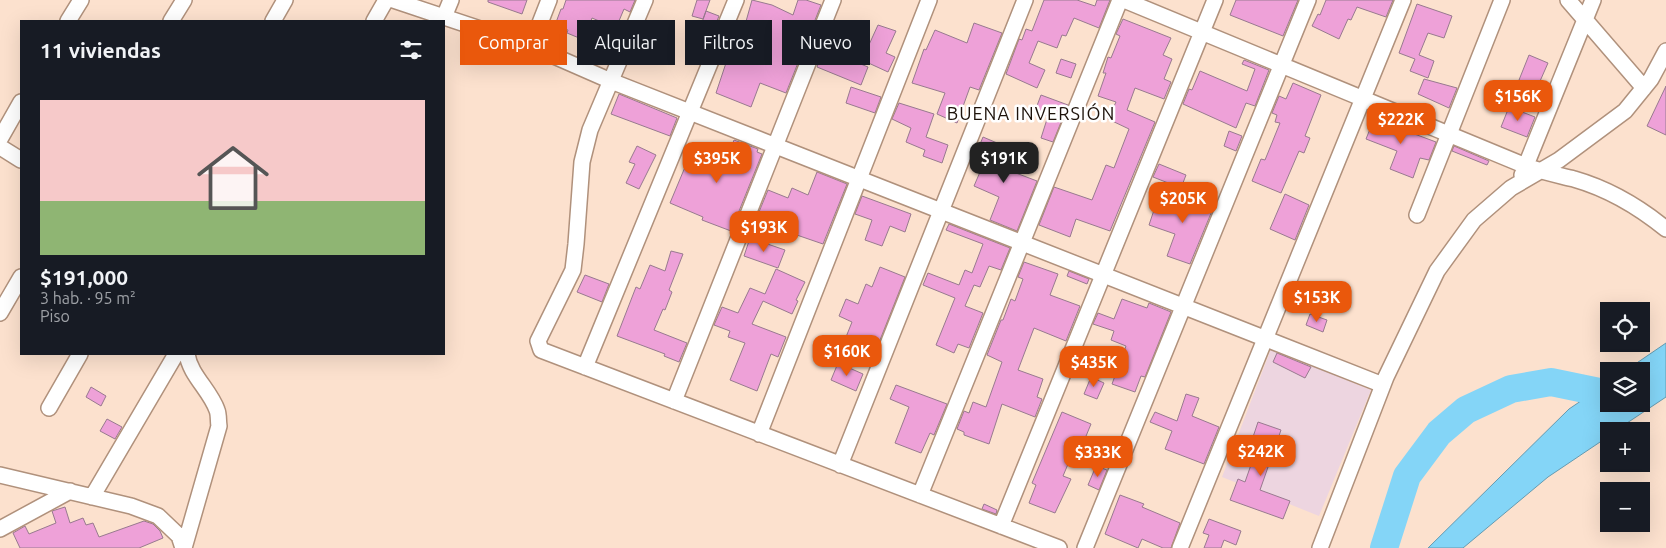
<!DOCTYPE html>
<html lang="es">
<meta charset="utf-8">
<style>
:root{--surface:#171b24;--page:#20242c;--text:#f1f3f6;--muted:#9ea1a6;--accent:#ea580c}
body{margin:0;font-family:Ubuntu,sans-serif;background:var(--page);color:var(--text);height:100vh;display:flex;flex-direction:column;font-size:19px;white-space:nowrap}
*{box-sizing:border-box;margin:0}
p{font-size:16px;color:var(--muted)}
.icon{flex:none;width:28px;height:28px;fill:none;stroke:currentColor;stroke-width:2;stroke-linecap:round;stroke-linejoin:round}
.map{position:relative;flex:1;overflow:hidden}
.side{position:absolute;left:20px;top:20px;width:425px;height:335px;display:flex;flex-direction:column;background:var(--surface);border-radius:0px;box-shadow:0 5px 20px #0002}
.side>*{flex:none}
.guide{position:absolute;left:460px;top:20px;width:475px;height:45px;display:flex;gap:10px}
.buttons{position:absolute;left:1600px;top:302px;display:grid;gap:10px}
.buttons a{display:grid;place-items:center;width:50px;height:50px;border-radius:0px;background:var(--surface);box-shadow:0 5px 20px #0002;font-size:25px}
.price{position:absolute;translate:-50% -42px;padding:0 11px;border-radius:10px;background:var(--accent);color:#fff;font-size:16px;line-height:32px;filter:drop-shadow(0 1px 2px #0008)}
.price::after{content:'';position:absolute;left:50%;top:30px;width:15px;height:11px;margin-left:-8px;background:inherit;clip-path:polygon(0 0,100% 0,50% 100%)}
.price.selected{background:#222;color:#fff}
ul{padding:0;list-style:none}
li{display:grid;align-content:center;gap:10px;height:265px;padding:0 20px}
li span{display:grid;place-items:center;height:155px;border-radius:0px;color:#555}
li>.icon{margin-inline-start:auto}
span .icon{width:90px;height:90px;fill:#fffc;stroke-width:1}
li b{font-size:21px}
h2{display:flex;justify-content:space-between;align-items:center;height:60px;padding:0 20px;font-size:21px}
.tag{padding:0 18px;border-radius:0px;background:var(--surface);box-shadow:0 5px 20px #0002;font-size:18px;line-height:45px}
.tag.selected{background:var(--accent);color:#fff}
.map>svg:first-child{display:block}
.education{fill:#edd5e0}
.water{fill:#84d5f7;stroke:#659ab0}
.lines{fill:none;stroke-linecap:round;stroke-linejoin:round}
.river{stroke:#84d5f7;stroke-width:28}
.building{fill:#eea1d8;stroke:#987a8f}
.minor-casing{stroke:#b0917c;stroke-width:18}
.minor{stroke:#fff;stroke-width:15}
.labels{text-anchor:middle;stroke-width:5;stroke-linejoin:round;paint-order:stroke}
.neighbourhood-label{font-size:18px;letter-spacing:1px;fill:#1d120a;stroke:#fff}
</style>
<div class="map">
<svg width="1666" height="548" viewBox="0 0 1666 548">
<rect width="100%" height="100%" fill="#fce1ce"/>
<path class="education" d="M1271,349L1371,390L1319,516L1222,477Z"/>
<path class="water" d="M1666,343V397L1615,431H1609V436L1548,477L1463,548H1428L1569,409L1609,382V404H1641V371H1625Z"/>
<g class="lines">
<path class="river" d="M1384,548L1407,476L1439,433L1466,410L1511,389L1551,382L1609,394"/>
</g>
<path class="building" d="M488,0H527L522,14L488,2Z
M566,0H635L630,12L624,9L616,28L592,18L584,40L567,33L568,30L555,25L561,9H563Z
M697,0H710L703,19L692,16Z
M752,0L772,5L793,15L798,0H806L821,5L786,93L760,83L751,107L716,93L732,45L728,44L737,22L745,25Z
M1044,0H1077L1095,6L1097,0H1110L1099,28L1074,18L1066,36L1062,35L1057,48L1038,41L1029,63L1045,70L1037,88L1006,74L1019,39L1022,40L1026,29L1032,31Z
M1236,0H1298L1283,36L1230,15Z
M1326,0H1393L1386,17L1357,7L1351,20L1348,19L1339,39L1312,26L1318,14L1320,15Z
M1417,4L1452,16L1444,38L1428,33L1419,55L1434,61L1428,78L1410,71L1415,59L1399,53Z
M706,11L719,16L710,38L698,34Z
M1123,19L1171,38L1163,55L1172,59L1164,79L1171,82L1164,99L1135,88L1127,110L1155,122L1110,231L1076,219L1070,237L1039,225L1054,187L1092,200L1106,165L1114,168L1129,129L1108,119L1116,102L1098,96L1106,73H1103L1108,57L1111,58L1120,36L1116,34Z
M974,23L1002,33L979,90L970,87L957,123L937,114L945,93L912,83L924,49L926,50L935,30L967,43Z
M878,25L896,31L886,53L895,57L888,72L862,60Z
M824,49L868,67L861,85L817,67Z
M1529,55L1548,63L1537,88L1519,80Z
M1061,59L1076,64L1071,78L1056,73Z
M1244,60L1269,70L1255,106L1246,103L1236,128L1183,104L1189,89L1192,90L1200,71L1247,91L1255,69L1242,64Z
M1424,79L1457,88L1449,108L1418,94Z
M1293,83L1321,95L1305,136L1310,138L1304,153L1299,151L1281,193L1252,181L1261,159L1265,160L1280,123L1275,122L1277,115L1272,113L1279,96L1286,99Z
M1666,86V135L1647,126Z
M851,87L881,97L875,113L846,103Z
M619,94L677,118L670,136L611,114Z
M1041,95L1068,105L1053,142L1041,138L1048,116L1035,111Z
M899,103L934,114L926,137L948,145L942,163L923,156L925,150L906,142L911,128L892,119Z
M1509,107L1535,117L1527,137L1501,127Z
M1376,114L1395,122L1393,126L1436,142L1429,160L1420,158L1413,178L1390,169L1397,151L1366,139Z
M1229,131L1242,136L1236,151L1224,146Z
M983,137L1016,151L1008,170L1037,181L1017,231L990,220L999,197L974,186L986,158L976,154Z
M734,140L758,149L757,152L762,154L731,231L702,220L703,217L670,203L693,148L726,161Z
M637,146L656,155L639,189L626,183L635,164L629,162Z
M1454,146L1489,161L1487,165L1452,151Z
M1159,164L1186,175L1181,188L1153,177Z
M817,172L847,184L823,244L791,233L793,226L759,212L768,190L788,198L792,188L808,195Z
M1171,191L1214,206L1190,264L1167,256L1175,234L1149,225L1155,207L1164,210Z
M1285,194L1309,205L1295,240L1270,229Z
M862,196L911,214L905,232L890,226L882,246L865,240L872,220L855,214Z
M949,224L1010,248L1001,270L989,266L980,287L974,285L965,306L983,313L969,348L958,344L954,353L936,345L955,298L923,285L928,273L959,285L965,270L972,273L983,244L946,230Z
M750,238L785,250L778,268L744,256Z
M671,251L683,254L669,290L672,292L665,310L663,309L654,330L687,343L679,362L664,356L665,354L617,336L636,287L640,289L650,265L665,271Z
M1024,262L1058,274L1050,295L1080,306L1066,341L1034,328L1018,370L1043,379L1037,397L1042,399L1035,417L1002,404L989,444L964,435V432L957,429L964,411L969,413L973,402L986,407L1002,362L987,355L1001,320H1003L1011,299L1015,301L1023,279L1018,277Z
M880,267L905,277L876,350L857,343L849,362L838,357L852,322L839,316L846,299L858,304L866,284L872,287Z
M776,269L805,282L796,300L798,301L792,314L763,301L752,324L786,337L778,357L771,354L757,391L730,380L745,343L728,337L730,331L714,325L722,307L738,313L750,288L765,294Z
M1069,271L1089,279L1087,284L1067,276Z
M585,275L609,284L602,302L577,292Z
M1122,299L1147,308L1149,303L1171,312L1145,377L1141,376L1135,392L1112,384L1126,346L1111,340L1114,331L1093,324L1098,313L1114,319Z
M1310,314L1327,320L1323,332L1306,325Z
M1277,353L1311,367L1305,378L1273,362Z
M838,363L863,374L856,391L831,380Z
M1091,377L1104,383L1097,399L1084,394Z
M896,385L947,404L934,435L930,433L921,453L895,443L909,407L890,399Z
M91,387L106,396L101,406L86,397Z
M1186,394L1199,398L1192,416L1219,427L1204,464L1165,449L1172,431L1150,422L1155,412L1177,421Z
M1062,412L1091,424L1084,441L1079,438L1063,476L1071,479L1055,513L1029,503L1036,485L1032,483Z
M107,419L122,427L115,439L100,431Z
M1258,422L1281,430L1260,490L1290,501L1283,519L1230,500L1238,479L1245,482L1260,439L1253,437Z
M1096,466L1107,470L1099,490L1088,485Z
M1120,495L1144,504L1142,507L1180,523L1171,548H1163L1142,539L1138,548L1105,534Z
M984,504L997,510L996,514L982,509Z
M65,507L70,523L83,518L86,525L93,523L99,537L144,521L153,524L160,531L163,538L139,548H20L13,533L25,526L29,534L56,523L52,511Z
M1209,519L1241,531L1236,545L1224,540L1221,548H1204L1209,535L1203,533Z"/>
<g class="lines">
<g class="minor-casing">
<path id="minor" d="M393,0L531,46L611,81L1383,385
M645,0L590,130L582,162L576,244L573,270L538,341L541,350L1059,548
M1124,0L1526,166C1542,172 1558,175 1574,179C1609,189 1639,207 1666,229
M1568,0L1644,88
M444,17L451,0
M68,21L81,0
M171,21L184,0
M273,21L285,0
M374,21L386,0
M531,46L549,0
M0,139L21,102
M0,147L21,160
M1522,175L1593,0
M1417,215L1502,0
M0,313L21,277
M585,367L736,0
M674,401L833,0
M49,408L80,354
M759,434L929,0
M840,465L1025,0
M0,475L131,506L158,516L179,536L183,548
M920,495L1120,0
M92,497L176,354
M1001,526L1215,0
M0,529L70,491
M184,548L219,426C218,421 219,415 217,410C210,390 190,375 187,354
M1085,548L1308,0
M1180,548L1403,0
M1320,548L1386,377L1437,271L1474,220L1511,188L1559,160L1625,111L1651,79L1666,51"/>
</g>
<use href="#minor" class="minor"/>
</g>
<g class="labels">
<g class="neighbourhood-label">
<text x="1031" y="120">BUENA INVERSIÓN</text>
</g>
</g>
</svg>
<div class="buttons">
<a><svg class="icon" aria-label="locate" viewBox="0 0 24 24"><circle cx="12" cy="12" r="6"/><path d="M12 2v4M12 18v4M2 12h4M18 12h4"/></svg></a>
<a><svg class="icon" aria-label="layers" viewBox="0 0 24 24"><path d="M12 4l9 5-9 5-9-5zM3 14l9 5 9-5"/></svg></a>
<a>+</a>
<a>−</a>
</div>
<b class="price" style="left:1518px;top:122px">$156K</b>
<b class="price" style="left:1401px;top:145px">$222K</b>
<b class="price" style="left:717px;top:184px">$395K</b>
<b class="price selected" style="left:1004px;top:184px">$191K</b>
<b class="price" style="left:1183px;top:224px">$205K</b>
<b class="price" style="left:764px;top:253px">$193K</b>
<b class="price" style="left:1317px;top:323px">$153K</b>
<b class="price" style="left:847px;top:377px">$160K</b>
<b class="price" style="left:1094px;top:388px">$435K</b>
<b class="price" style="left:1261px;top:477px">$242K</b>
<b class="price" style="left:1098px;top:478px">$333K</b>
<div class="guide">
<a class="tag selected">Comprar</a>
<a class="tag">Alquilar</a>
<a class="tag">Filtros</a>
<a class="tag">Nuevo</a>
</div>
<section class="side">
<h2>11 viviendas<svg class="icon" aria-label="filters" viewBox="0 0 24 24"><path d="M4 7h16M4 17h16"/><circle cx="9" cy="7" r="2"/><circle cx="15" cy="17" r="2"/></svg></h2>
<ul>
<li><span style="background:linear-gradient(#f6c9c9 65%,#8fb573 0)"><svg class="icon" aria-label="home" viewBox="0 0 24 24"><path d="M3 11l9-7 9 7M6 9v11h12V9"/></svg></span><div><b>$191,000</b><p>3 hab. · 95 m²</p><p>Piso</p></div></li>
</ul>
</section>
</div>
